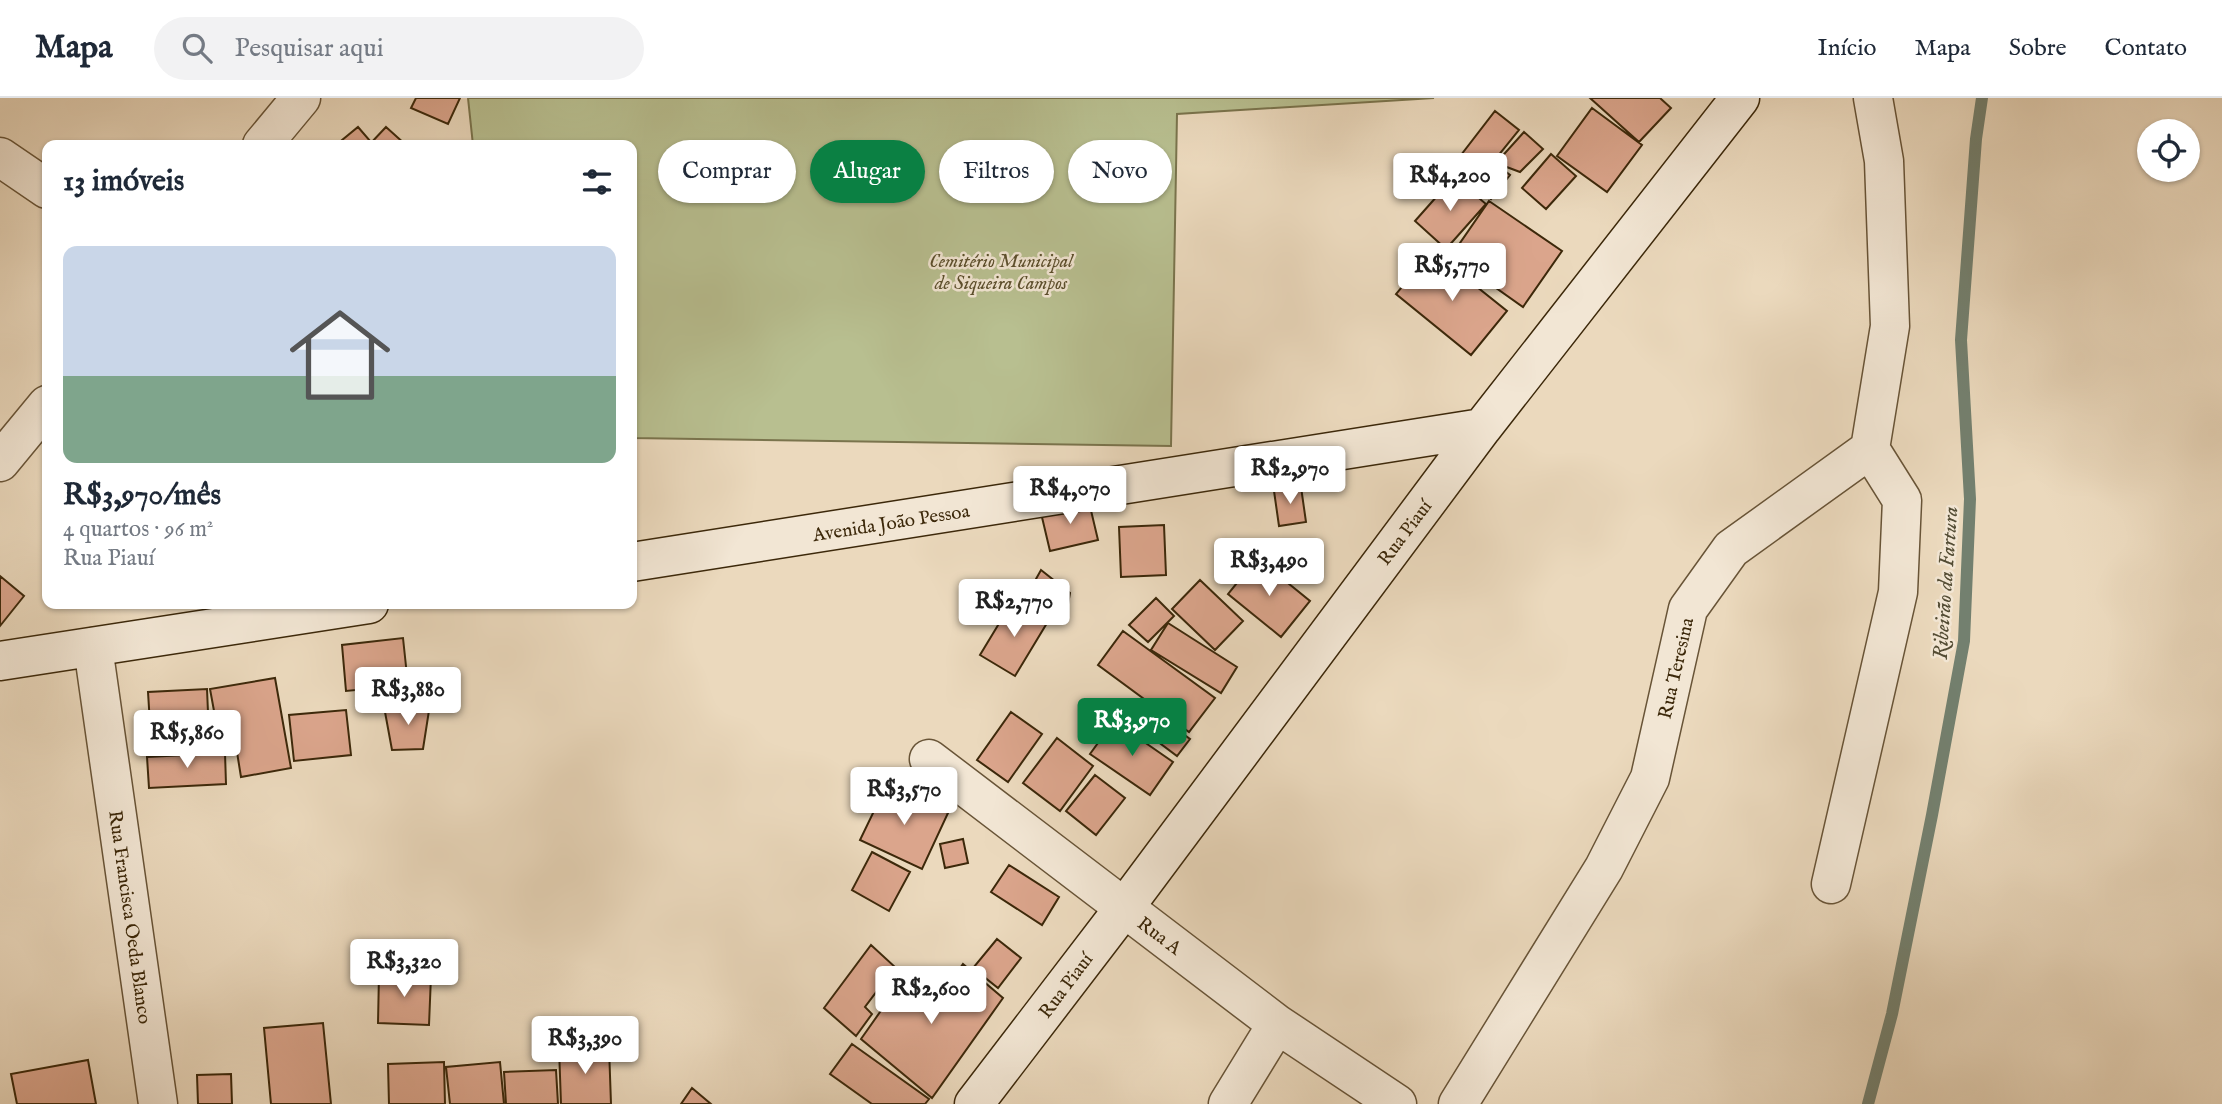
<!DOCTYPE html>
<html lang="pt">
<meta charset="utf-8">
<style>
:root{--surface:#fff;--page:#f2f2f3;--text:#1f2937;--muted:#747a83;--line:#e0e1e3;--accent:#0b8043}
body{margin:0;font-family:"IM FELL English",serif;background:var(--page);color:var(--text);height:100vh;display:flex;flex-direction:column;font-size:26px;white-space:nowrap}
*{box-sizing:border-box;margin:0}
p{font-size:23px;color:var(--muted)}
.icon{flex:none;width:38px;height:38px;fill:none;stroke:currentColor;stroke-width:2;stroke-linecap:round;stroke-linejoin:round}
.map{position:relative;flex:1;overflow:hidden}
.details{position:absolute;left:42px;top:42px;width:595px;height:469px;display:flex;flex-direction:column;background:var(--surface);border-radius:14px;box-shadow:0 2px 5px #0004}
.details>*{flex:none}
.hud{position:absolute;left:658px;top:42px;width:665px;height:63px;display:flex;gap:14px}
.buttons{position:absolute;left:2137px;top:21px;display:grid;gap:14px}
.buttons a{display:grid;place-items:center;width:63px;height:63px;border-radius:50%;background:var(--surface);box-shadow:0 2px 5px #0004;font-size:35px}
.price{position:absolute;translate:-50% -60px;padding:0 16px;border-radius:7px;background:#fff;color:#222;font-size:23px;line-height:46px;filter:drop-shadow(0 2px 4px #0008)}
.price::after{content:'';position:absolute;left:50%;top:42px;width:21px;height:16px;margin-left:-10px;background:inherit;clip-path:polygon(0 0,100% 0,50% 100%)}
.price.current{background:var(--accent);color:#fff}
ul{padding:0;list-style:none}
li{display:grid;align-content:center;gap:14px;height:371px;padding:0 21px}
li+li{border-top:2px solid var(--line)}
li span{display:grid;place-items:center;height:217px;border-radius:14px;color:#555}
li>.icon{margin-inline-start:auto}
span .icon{width:126px;height:126px;fill:#fffc;stroke-width:1}
li b{font-size:30px}
h2{display:flex;justify-content:space-between;align-items:center;height:84px;padding:0 21px;font-size:30px}
.pill{padding:0 24px;border-radius:32px;background:var(--surface);box-shadow:0 2px 5px #0004;font-size:24px;line-height:63px}
.pill.current{background:var(--accent);color:#fff}
header{display:flex;align-items:center;gap:42px;box-sizing:border-box;height:98px;padding:0 35px;background:var(--surface);border-bottom:2px solid var(--line)}
header strong{font-size:33px}
nav{display:flex;gap:38px;margin-inline-start:auto;font-size:24px}
.search{width:490px;height:63px;background:var(--page);display:flex;align-items:center;gap:18px;box-sizing:border-box;padding:0 24px;border-radius:38px;color:var(--muted);font-size:26px}
.map>svg:first-child{display:block}
.green{fill:#b8bf90;stroke:#7a744d;stroke-width:2}
.lines{fill:none;stroke-linecap:round;stroke-linejoin:round}
.stream{stroke:#73806f;stroke-width:12}
.building{fill:#dba58c;stroke:#3c280a;stroke-width:2}
.street-casing{stroke:#685437;stroke-width:41}
.secondary-casing{stroke:#3c280a;stroke-width:41}
.street{stroke:#f2e6d4;stroke-width:38}
.secondary{stroke:#f2e6d4;stroke-width:38}
.labels{text-anchor:middle;stroke-width:5;stroke-linejoin:round;paint-order:stroke}
.park-label{font-size:19px;font-style:italic;fill:#5b4e2c;stroke:#f2e6d4}
.street-label{font-size:19px;fill:#3c280a;stroke:#f2e6d4}
.water-label{font-size:21px;font-style:italic;fill:#534c34;stroke:#f2e6d4}
</style>
<header>
<strong>Mapa</strong>
<div class="search"><svg class="icon" aria-label="search" viewBox="0 0 24 24"><circle cx="10" cy="10" r="6"/><path d="M15 15l6 6"/></svg>Pesquisar aqui</div>
<nav><a>Início</a><a>Mapa</a><a>Sobre</a><a>Contato</a></nav>
</header>
<div class="map">
<svg width="2222" height="1006" viewBox="0 0 2222 1006">
<rect width="100%" height="100%" fill="#ebd9bd"/>
<filter id="stains"><feTurbulence type="fractalNoise" baseFrequency=".00286" numOctaves="4"/><feColorMatrix values="0 0 0 0 .2 0 0 0 0 .09 0 0 0 0 .02 0 0 0 .5 -.17"/></filter>
<radialGradient id="worn" r=".72"><stop offset=".6" stop-color="#630" stop-opacity="0"/><stop offset="1" stop-color="#630" stop-opacity=".3"/></radialGradient>
<path class="green" d="M468,0H1434L1177,16L1171,348L632,340V47H473Z"/>
<g class="lines">
<path class="stream" d="M1868,1006L1892,916L1932,717L1964,543L1970,401L1961,242L1976,41L1982,0"/>
</g>
<path class="building" d="M416,0H460L448,26L411,10Z
M1590,0H1660L1671,10L1639,44Z
M1592,10L1642,47L1607,94L1557,58Z
M1495,13L1519,32L1493,64L1510,77L1491,101L1451,70Z
M358,29L371,44L367,47H336Z
M386,29L406,47H369Z
M1524,34L1543,51L1520,74L1496,65Z
M1551,56L1576,78L1546,111L1522,90Z
M1454,79L1486,106L1446,151L1415,123Z
M1489,103L1562,153L1523,209L1451,158Z
M1432,153L1507,213L1471,257L1396,196Z
M1301,389L1306,424L1279,428L1274,393Z
M1089,404L1098,442L1050,453L1041,415Z
M1164,427L1166,477L1121,479L1119,429Z
M1257,460L1310,503L1281,539L1228,496Z
M1041,472L1070,495L1066,518L1027,497Z
M0,478L24,498L0,528Z
M1200,482L1243,523L1215,552L1172,511Z
M1156,500L1174,518L1148,544L1129,527Z
M1012,504L1047,525L1015,578L980,557Z
M1168,525L1237,569L1221,595L1151,552Z
M1123,533L1215,600L1189,634L1098,567Z
M403,540L408,587L346,593L342,547Z
M275,580L291,670L241,679L236,648L221,651L210,591Z
M207,591L209,638L151,642L148,594Z
M430,606L423,651L392,652L385,614Z
M346,612L351,657L294,663L289,617Z
M1150,612L1190,641L1177,658L1137,628Z
M1011,614L1042,636L1008,684L977,662Z
M1114,623L1173,664L1150,697L1090,656Z
M1057,640L1093,668L1060,713L1023,685Z
M225,655L226,686L149,690L147,659Z
M1095,677L1125,700L1096,737L1066,713Z
M887,686L948,715L922,771L860,742Z
M963,741L968,765L945,770L940,746Z
M872,754L910,774L889,813L852,792Z
M1009,767L1059,799L1042,827L991,794Z
M997,841L1021,860L998,890L973,870Z
M871,847L895,869L865,909L872,916L856,938L824,910Z
M963,866L1003,900L932,1000L861,941L911,870L942,895Z
M379,876L431,878L429,927L378,925Z
M323,925L331,1006H271L264,930Z
M852,946L929,1001L925,1006H872L830,976Z
M609,949L611,1006H561L559,950Z
M88,962L96,1006H17L11,976Z
M444,964L445,1006H389L388,966Z
M500,964L504,1006H450L446,969Z
M556,972L558,1006H506L504,974Z
M231,976L232,1006H198L197,977Z
M692,990L711,1006H681Z"/>
<g class="lines">
<g class="street-casing">
<path id="street" d="M262,47L301,0
M0,59L47,91
M0,364L47,307
M93,549L158,1006
M929,661L1277,926L1397,1006
M1831,786L1898,494L1902,402L1870,351
M1228,1006L1277,926
M1458,1006L1604,770L1650,680L1688,511L1731,451L1870,351L1890,228L1884,63L1873,0"/>
</g>
<g class="secondary-casing">
<path id="secondary" d="M632,464L1482,330
M0,563L369,506
M974,1006L1124,810L1482,330L1740,0"/>
</g>
<use href="#street" class="street"/>
<use href="#secondary" class="secondary"/>
</g>
<g class="labels">
<g class="park-label">
<text x="1001" y="169">Cemitério Municipal<tspan x="1001" dy="22">de Siqueira Campos</tspan></text>
</g>
<g class="street-label">
<text transform="translate(891 424) rotate(-9)" y="7">Avenida João Pessoa</text>
<text transform="translate(1404 434) rotate(-53)" y="7">Rua Piauí</text>
<text transform="translate(1675 570) rotate(-77)" y="7">Rua Teresina</text>
<text transform="translate(131 819) rotate(82)" y="7">Rua Francisca Oeda Blanco</text>
<text transform="translate(1160 837) rotate(37)" y="7">Rua A</text>
<text transform="translate(1065 887) rotate(-53)" y="7">Rua Piauí</text>
</g>
<g class="water-label">
<text transform="translate(1945 485) rotate(-86)" y="7">Ribeirão da Fartura</text>
</g>
</g>
<rect width="100%" height="100%" filter="url(#stains)"/>
<rect width="100%" height="100%" fill="url(#worn)"/>
</svg>
<div class="buttons">
<a><svg class="icon" aria-label="locate" viewBox="0 0 24 24"><circle cx="12" cy="12" r="6"/><path d="M12 2v4M12 18v4M2 12h4M18 12h4"/></svg></a>
</div>
<b class="price" style="left:1450px;top:115px">R$4,200</b>
<b class="price" style="left:1452px;top:205px">R$5,770</b>
<b class="price" style="left:1290px;top:408px">R$2,970</b>
<b class="price" style="left:1070px;top:428px">R$4,070</b>
<b class="price" style="left:1269px;top:500px">R$3,490</b>
<b class="price" style="left:1014px;top:541px">R$2,770</b>
<b class="price" style="left:408px;top:629px">R$3,880</b>
<b class="price current" style="left:1132px;top:660px">R$3,970</b>
<b class="price" style="left:187px;top:672px">R$5,860</b>
<b class="price" style="left:904px;top:729px">R$3,570</b>
<b class="price" style="left:404px;top:901px">R$3,320</b>
<b class="price" style="left:931px;top:928px">R$2,600</b>
<b class="price" style="left:585px;top:978px">R$3,390</b>
<div class="hud">
<a class="pill">Comprar</a>
<a class="pill current">Alugar</a>
<a class="pill">Filtros</a>
<a class="pill">Novo</a>
</div>
<section class="details">
<h2>13 imóveis<svg class="icon" aria-label="filters" viewBox="0 0 24 24"><path d="M4 7h16M4 17h16"/><circle cx="9" cy="7" r="2"/><circle cx="15" cy="17" r="2"/></svg></h2>
<ul>
<li><span style="background:linear-gradient(#c9d6e8 60%,#7fa58c 0)"><svg class="icon" aria-label="home" viewBox="0 0 24 24"><path d="M3 11l9-7 9 7M6 9v11h12V9"/></svg></span><div><b>R$3,970/mês</b><p>4 quartos · 96 m²</p><p>Rua Piauí</p></div></li>
</ul>
</section>
</div>
